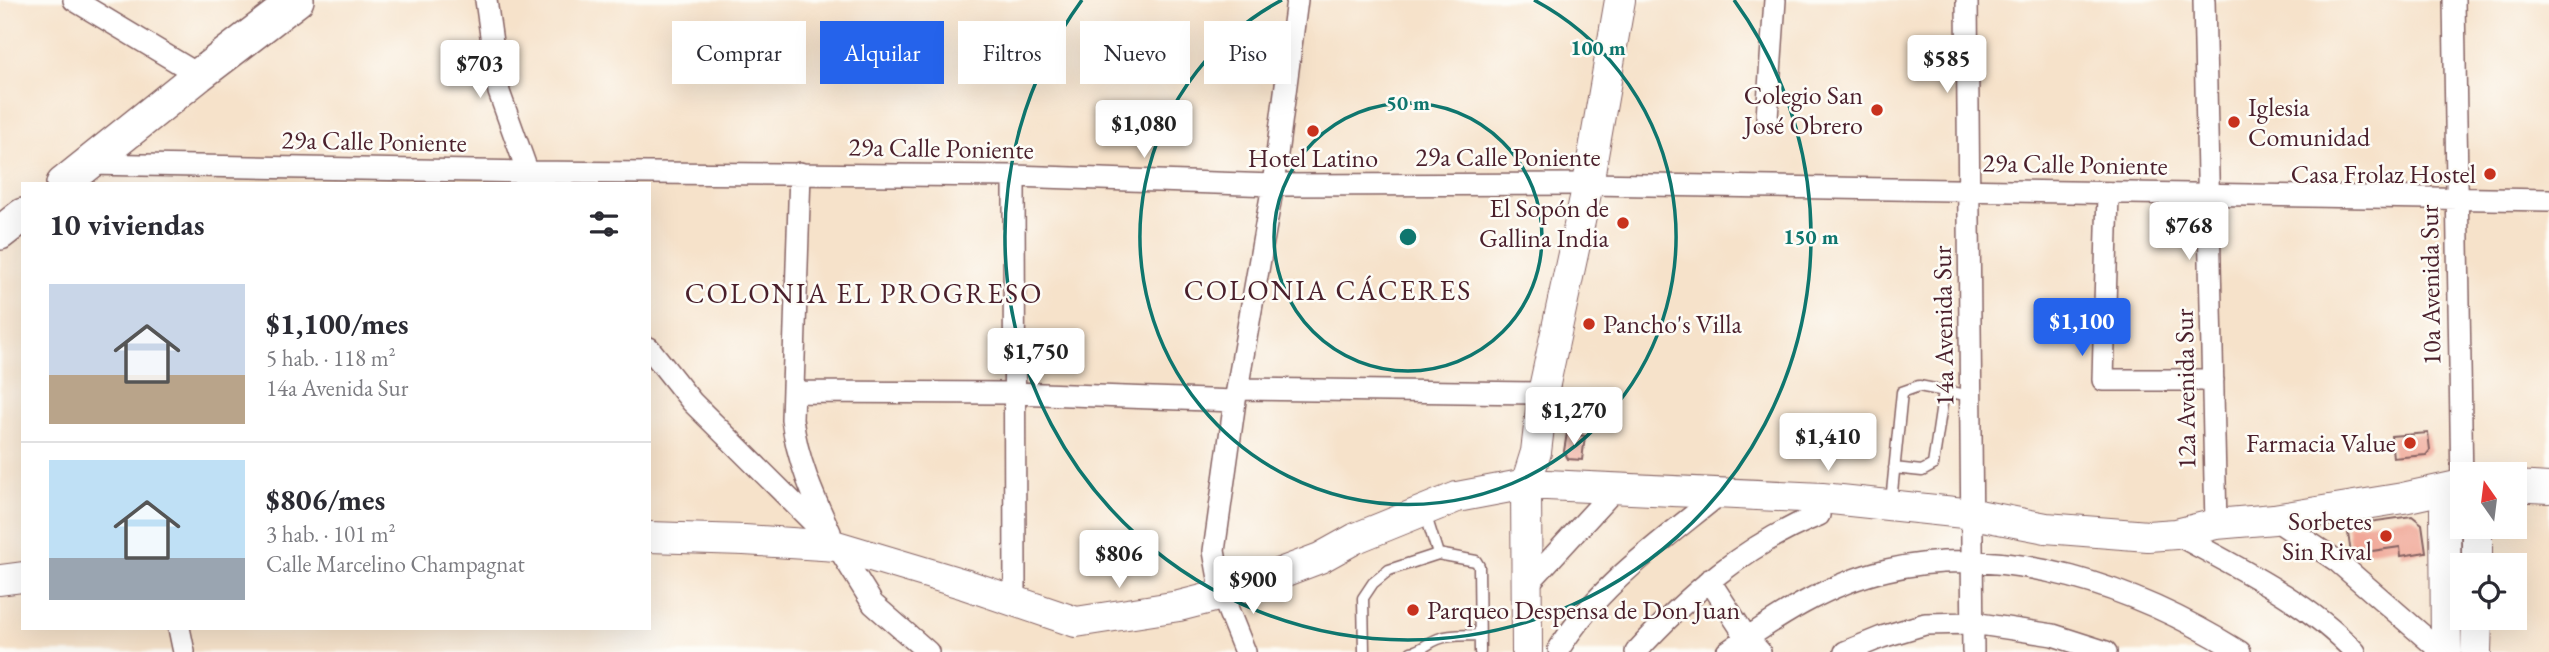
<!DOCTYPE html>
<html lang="es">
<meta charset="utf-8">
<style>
:root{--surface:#fff;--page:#f2f2f3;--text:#2b2b33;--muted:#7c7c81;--line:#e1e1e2;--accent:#2563eb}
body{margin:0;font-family:"EB Garamond",serif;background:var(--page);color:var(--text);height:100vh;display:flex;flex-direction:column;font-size:26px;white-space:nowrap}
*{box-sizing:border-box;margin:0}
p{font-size:23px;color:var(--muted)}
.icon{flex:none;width:38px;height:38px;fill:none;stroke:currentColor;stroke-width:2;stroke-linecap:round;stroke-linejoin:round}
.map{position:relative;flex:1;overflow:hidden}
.panel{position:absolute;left:21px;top:182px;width:630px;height:448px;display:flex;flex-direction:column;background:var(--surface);border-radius:0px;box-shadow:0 7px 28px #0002}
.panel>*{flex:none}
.banner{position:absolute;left:672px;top:21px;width:665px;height:63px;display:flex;gap:14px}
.needle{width:46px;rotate:346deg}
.buttons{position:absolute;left:2450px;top:462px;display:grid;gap:14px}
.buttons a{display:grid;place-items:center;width:77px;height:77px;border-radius:0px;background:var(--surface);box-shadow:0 7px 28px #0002;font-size:35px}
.price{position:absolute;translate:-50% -60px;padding:0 16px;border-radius:7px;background:#fff;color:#222;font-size:23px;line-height:46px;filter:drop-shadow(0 2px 4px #0008)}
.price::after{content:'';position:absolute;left:50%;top:42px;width:21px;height:16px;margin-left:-10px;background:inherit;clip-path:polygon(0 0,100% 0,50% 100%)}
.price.on{background:var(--accent);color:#fff}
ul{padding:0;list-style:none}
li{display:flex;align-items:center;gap:21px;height:175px;padding:0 28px}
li+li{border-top:2px solid var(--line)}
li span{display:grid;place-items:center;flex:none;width:196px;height:140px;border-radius:0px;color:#555}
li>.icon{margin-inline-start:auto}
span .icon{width:84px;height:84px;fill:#fffc;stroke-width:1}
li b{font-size:30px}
h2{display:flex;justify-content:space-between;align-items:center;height:84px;padding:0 28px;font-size:30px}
.pill{padding:0 24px;border-radius:0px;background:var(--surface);box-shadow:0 7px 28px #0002;font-size:24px;line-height:63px}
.pill.on{background:var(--accent);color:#fff}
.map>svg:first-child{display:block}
.building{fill:#efa190}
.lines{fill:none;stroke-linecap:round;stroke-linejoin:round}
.lane-casing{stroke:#866363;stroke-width:13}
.street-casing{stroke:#866363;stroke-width:24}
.secondary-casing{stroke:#866363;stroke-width:32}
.primary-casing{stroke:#866363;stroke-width:36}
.lane{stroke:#fff;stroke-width:10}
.street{stroke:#fff;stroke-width:21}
.secondary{stroke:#fff;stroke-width:30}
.primary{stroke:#fff;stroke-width:33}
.ring{fill:none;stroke:#0f766e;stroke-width:3.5}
.poi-dot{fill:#c8321e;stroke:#fdfcf7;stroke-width:2.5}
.labels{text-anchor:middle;stroke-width:5;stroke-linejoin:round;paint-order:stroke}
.poi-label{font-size:26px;fill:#4a1f2b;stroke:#fdfcf7;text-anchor:end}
.street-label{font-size:26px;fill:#4a1f2b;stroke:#fdfcf7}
.neighbourhood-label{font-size:28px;letter-spacing:2px;fill:#4a1f2b;stroke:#fdfcf7}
.centre{fill:#0f766e;stroke:#fdfcf7;stroke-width:3.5}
.ring-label{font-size:21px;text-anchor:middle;font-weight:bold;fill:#0f766e;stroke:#fdfcf7;stroke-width:5;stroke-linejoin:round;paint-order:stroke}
</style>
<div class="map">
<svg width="2549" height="652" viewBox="0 0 2549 652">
<rect width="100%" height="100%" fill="#fdfcf7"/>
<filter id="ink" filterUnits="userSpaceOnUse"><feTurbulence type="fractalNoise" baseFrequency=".0143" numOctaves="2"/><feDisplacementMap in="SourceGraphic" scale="14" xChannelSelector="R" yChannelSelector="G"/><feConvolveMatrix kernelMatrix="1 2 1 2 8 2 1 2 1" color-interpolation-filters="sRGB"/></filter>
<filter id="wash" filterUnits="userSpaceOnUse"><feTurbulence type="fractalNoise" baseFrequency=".00686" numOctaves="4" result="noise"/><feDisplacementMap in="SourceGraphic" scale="28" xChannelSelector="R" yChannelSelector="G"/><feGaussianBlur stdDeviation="1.57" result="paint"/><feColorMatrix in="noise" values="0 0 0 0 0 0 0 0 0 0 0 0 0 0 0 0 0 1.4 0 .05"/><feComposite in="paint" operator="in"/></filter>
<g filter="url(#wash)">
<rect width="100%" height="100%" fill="#f6e2ca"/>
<g id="blocks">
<path class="building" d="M1567,433L1585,436L1582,460L1568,459L1564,451Z
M2428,433L2430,450L2426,455L2393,458L2391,436Z
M2412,516L2422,524L2426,552L2401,556L2400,547L2351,554L2347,525Z"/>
</g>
</g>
<g filter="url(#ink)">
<use href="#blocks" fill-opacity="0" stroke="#866363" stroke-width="2"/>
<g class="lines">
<g class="lane-casing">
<path id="lane" d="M1894,468L1922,471L1933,465L1944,391
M1891,502L1902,392L1919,386L1971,396
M1425,513L1438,554
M1364,652L1363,598L1373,583L1389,570L1438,554L1476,561L1479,566L1480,652
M1411,652C1423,650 1427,643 1438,639C1451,634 1466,636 1480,635"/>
</g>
<g class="street-casing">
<path id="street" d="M74,0L199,75
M486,0L499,92L532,184
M1967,0L1973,652
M2204,0L2216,524
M2454,0L2462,485
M1767,118L1775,0
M88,164L526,172L1014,176L1273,185L1588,184L2549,200
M800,173L792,419C797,459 813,496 830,532
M1014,176L1015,601
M2108,193L2103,380H2213
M649,348L692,402L837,546L873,604L928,652
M1238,389L1543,393
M793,392L1015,393L1235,401
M2274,519L2337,561L2442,652
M2176,534C2238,568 2306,600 2355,652
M1709,580L1747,638L1760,652
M1526,586L1615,489
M179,628L184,652
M1559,649C1598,585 1664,540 1721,493
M1245,652L1222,595L1214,551L1235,401L1273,185L1297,0
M1636,652C1688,595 1746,544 1819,515
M1727,652C1775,618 1828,583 1887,570C2009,542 2137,588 2240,652
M1845,652L1882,637L1925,624L1973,623L2053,635L2106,652"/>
</g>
<g class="secondary-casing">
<path id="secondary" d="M2515,486L2549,488
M649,537L744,540L837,546L964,584L1076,622L1179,606L1222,595L1320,558L1356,538L1457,497L1526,484L1822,498L1973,514L2046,528L2148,536L2176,534L2216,524L2274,519L2403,498L2462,485
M2477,565V527
M0,580L23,577
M1527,652L1526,484L1536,452L1543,393L1588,184L1620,0
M2446,652L2445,510L2462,485
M2476,652L2477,618"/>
</g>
<g class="primary-casing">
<path id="primary" d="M63,184L199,75L297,0
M0,233L23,215"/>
</g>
<use href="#lane" class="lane"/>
<use href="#street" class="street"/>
<use href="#secondary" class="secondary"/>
<use href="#primary" class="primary"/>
</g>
</g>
<g class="ring">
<circle cx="1408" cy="237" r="134"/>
<path d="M1534 0A268 268 0 1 1 1282 0"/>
<path d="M1734 0A403 403 0 1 1 1082 0"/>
</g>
<g class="poi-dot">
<circle cx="1877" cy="110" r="7"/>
<circle cx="2234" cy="122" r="7"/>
<circle cx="1313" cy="131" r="7"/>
<circle cx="2490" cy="174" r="7"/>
<circle cx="1623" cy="223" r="7"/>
<circle cx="1589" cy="324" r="7"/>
<circle cx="2410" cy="443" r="7"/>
<circle cx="2386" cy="536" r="7"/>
<circle cx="1413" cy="610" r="7"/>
</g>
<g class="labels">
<g class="poi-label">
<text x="1863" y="104">Colegio San<tspan x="1863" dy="30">José Obrero</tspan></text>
<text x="2248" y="116" text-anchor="start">Iglesia<tspan x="2248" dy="30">Comunidad</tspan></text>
<text x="1313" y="167" text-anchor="middle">Hotel Latino</text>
<text x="2476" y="183">Casa Frolaz Hostel</text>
<text x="1609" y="217">El Sopón de<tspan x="1609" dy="30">Gallina India</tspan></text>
<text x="1603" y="333" text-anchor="start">Pancho's Villa</text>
<text x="2396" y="452">Farmacia Value</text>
<text x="2372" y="530">Sorbetes<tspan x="2372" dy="30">Sin Rival</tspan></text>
<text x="1427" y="619" text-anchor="start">Parqueo Despensa de Don Juan</text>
</g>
<g class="street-label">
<text transform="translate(374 141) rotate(1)" y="9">29a Calle Poniente</text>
<text transform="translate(941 148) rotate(1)" y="9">29a Calle Poniente</text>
<text x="1508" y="166">29a Calle Poniente</text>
<text transform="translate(2075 164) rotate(1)" y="9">29a Calle Poniente</text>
<text transform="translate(2430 285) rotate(-91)" y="9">10a Avenida Sur</text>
<text transform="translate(1943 326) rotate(-91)" y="9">14a Avenida Sur</text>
<text transform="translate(2185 389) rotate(-91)" y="9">12a Avenida Sur</text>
</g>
<g class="neighbourhood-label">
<text x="1328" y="300">COLONIA CÁCERES</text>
<text x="864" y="303">COLONIA EL PROGRESO</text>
</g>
</g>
<circle cx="1408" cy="237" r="10" class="centre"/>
<g class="ring-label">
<text x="1598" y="55">100 m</text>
<text x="1408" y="110">50 m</text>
<text x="1811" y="244">150 m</text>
</g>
</svg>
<div class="buttons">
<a><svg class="needle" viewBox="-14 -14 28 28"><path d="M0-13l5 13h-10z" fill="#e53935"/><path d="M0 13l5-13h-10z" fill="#7c7c81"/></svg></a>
<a><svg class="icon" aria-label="locate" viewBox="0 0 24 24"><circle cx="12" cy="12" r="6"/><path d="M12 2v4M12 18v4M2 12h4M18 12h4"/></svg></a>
</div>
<b class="price" style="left:1947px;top:95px">$585</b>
<b class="price" style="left:480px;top:100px">$703</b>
<b class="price" style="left:1144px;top:160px">$1,080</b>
<b class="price" style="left:2189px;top:262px">$768</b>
<b class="price on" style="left:2082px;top:358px">$1,100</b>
<b class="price" style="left:1036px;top:388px">$1,750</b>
<b class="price" style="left:1574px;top:447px">$1,270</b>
<b class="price" style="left:1828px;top:473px">$1,410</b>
<b class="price" style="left:1119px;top:590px">$806</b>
<b class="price" style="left:1253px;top:616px">$900</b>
<div class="banner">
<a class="pill">Comprar</a>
<a class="pill on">Alquilar</a>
<a class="pill">Filtros</a>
<a class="pill">Nuevo</a>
<a class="pill">Piso</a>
</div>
<section class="panel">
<h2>10 viviendas<svg class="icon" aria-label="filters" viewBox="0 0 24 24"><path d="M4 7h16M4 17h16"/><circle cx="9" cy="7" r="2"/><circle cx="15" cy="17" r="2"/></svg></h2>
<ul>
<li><span style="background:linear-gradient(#c9d6e8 65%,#b9a48a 0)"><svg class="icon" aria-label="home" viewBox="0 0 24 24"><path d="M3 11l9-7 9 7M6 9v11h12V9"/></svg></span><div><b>$1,100/mes</b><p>5 hab. · 118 m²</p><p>14a Avenida Sur</p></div></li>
<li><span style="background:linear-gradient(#bfe0f5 70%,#9aa5b1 0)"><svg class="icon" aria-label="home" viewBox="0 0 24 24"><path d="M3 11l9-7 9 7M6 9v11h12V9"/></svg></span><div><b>$806/mes</b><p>3 hab. · 101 m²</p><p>Calle Marcelino Champagnat</p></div></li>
</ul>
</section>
</div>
